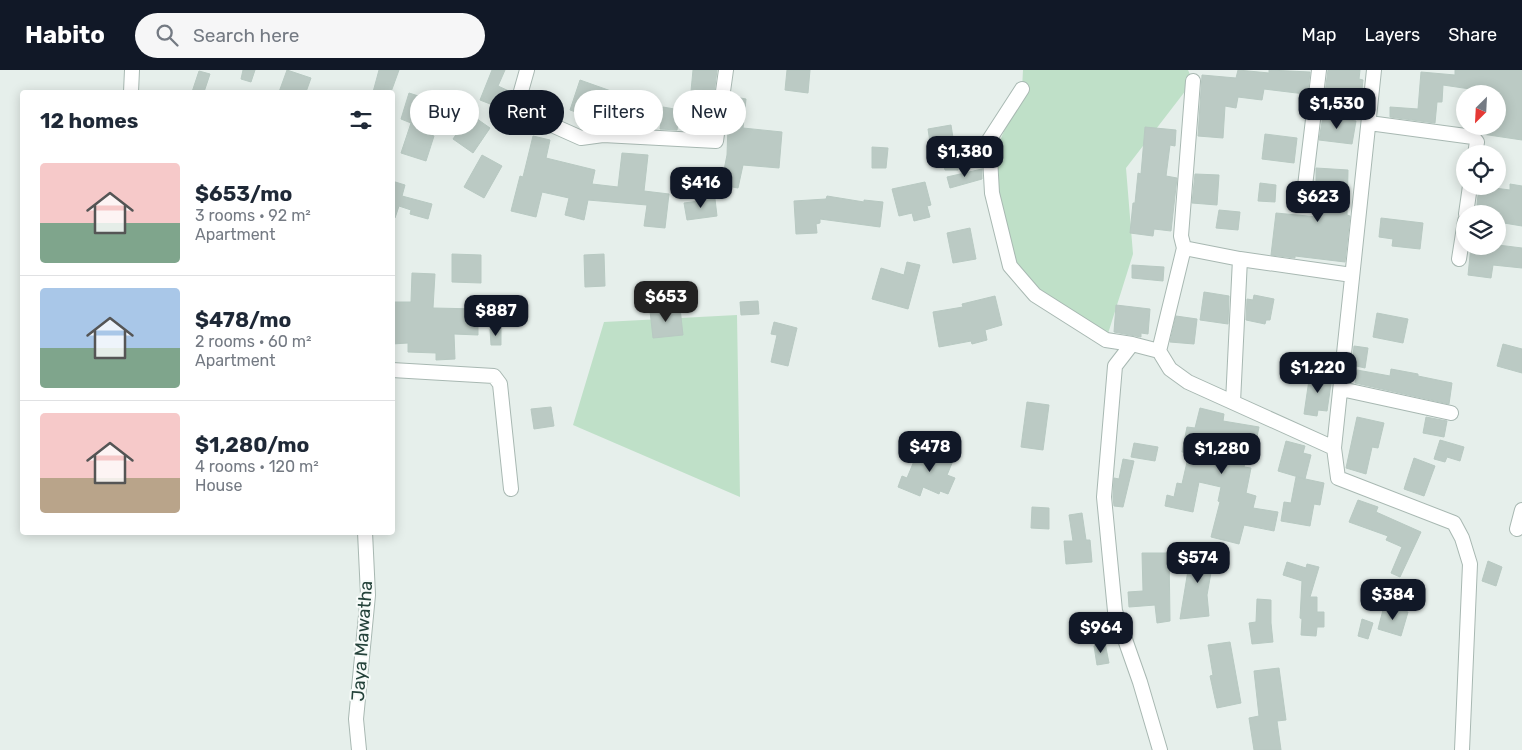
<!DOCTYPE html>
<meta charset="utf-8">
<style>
:root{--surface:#fff;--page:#f6f6f7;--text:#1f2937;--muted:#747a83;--line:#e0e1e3;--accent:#111827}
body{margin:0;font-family:Rubik,sans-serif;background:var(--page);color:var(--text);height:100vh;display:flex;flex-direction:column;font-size:19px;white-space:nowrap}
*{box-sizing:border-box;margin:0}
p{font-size:16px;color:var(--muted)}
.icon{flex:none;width:28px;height:28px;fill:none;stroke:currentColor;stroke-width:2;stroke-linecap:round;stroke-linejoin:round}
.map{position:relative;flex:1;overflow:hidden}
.panel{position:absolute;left:20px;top:20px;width:375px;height:445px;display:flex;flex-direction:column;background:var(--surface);border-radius:5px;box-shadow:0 2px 12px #0003}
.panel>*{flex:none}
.top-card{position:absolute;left:410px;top:20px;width:475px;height:45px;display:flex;gap:10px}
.needle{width:32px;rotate:204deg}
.tools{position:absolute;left:1456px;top:15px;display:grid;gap:10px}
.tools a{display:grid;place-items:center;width:50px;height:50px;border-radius:50%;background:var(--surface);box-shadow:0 2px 12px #0003;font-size:25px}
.price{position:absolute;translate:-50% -42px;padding:0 11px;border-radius:10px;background:var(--accent);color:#fff;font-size:16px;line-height:32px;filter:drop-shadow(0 1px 2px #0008)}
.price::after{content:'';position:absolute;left:50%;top:30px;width:15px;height:11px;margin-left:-8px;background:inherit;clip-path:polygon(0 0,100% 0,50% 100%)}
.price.current{background:#222;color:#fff}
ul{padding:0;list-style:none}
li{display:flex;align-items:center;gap:15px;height:125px;padding:0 20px}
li+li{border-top:1px solid var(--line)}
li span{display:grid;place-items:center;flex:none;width:140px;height:100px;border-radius:5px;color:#555}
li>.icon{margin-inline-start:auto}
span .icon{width:60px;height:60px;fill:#fffc;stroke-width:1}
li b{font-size:21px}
h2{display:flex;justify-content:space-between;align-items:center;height:60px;padding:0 20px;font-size:21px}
.pill{padding:0 18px;border-radius:22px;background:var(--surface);box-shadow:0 2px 12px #0003;font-size:18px;line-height:45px}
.pill.current{background:var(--accent);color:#fff}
header{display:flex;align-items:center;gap:30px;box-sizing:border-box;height:70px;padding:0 25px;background:var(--accent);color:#fff}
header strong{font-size:24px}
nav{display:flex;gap:28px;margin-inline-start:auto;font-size:18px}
.search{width:350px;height:45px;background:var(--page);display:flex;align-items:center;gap:12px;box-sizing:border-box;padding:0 18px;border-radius:28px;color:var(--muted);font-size:19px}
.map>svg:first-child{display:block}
.green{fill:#bfe0c8}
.building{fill:#bbcac4;stroke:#b8c9c2}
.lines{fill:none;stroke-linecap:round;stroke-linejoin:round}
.minor-casing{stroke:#a8b8b2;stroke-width:16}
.minor{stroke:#fff;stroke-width:14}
.labels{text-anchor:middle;stroke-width:4;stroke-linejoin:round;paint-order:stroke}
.street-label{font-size:18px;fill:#24423a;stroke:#f7fbf9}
</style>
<header>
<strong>Habito</strong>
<div class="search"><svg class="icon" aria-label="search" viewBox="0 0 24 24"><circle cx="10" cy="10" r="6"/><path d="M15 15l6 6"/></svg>Search here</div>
<nav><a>Map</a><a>Layers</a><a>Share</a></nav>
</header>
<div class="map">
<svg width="1522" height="680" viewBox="0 0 1522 680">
<rect width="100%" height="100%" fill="#e6efeb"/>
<path class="green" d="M1023,0H1188L1193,11L1126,98L1133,184L1106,270L1010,196L990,94L1022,19Z
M737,245L740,427L573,355L604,252Z"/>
<path class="building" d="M243,0H255L251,12L241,9Z
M287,0L311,8L306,22H279Z
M379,0H399L391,22H373Z
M492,0H505L498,16L511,22L503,39L480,30Z
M693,0H717L714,24L691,21Z
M787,0H810L808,23L785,20Z
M1238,0L1269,3V0L1310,2L1308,20H1305V24L1264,19L1262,30L1238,27L1236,38L1225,36L1223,68L1198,66L1202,5L1236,8Z
M1328,0H1360L1359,9L1363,10L1361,29L1325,23Z
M1455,0H1522V70L1482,64L1474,58V56H1498V43L1501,24H1476L1477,20L1443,15L1442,32H1437L1435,53L1390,47V37L1418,39L1421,2L1455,5Z
M199,1L210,4L204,22H192Z
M580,10L611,21L610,25L613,26L612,28L620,30L610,55L603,53L601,56L594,57L590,56L593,48L570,40Z
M409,23L431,30L421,62L434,66L426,91L401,83L411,53L401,49Z
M735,27L746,29L743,58L782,62L779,98L743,95L738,118L721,115L727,85L728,56L731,57Z
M663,37L680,40L677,60L660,59Z
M470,44L490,58L473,83L453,69Z
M1323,46L1356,51L1352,74L1319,70Z
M951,55L958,100H945L940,85L932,86L928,59Z
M1145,57L1176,60L1175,76L1170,75L1166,106L1177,108L1171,161L1154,159L1153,166L1130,163L1133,133H1135L1138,103L1141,104Z
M1265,64L1297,68L1294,93L1262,89Z
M533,66L550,70L546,88L595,100L592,114L618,117L622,83L648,85L644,121L669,124L665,158L644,156L647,135L588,130L584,150L565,145L569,128L542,122L536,147L511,141L520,106L523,107Z
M872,77L888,78L886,98H872Z
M482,85L502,96L484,128L464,117Z
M1316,98L1348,100L1347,145L1350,146L1345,192L1295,186V188L1271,185L1276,143L1318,147L1321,115H1319V111H1316Z
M982,99V109L950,118L947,107Z
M1195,104L1219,105L1217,135L1192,133Z
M392,111L405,115L402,126L432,134L428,149L410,144L411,140L399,136L395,148L392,147Z
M925,112L931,135L927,136L930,147L914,151L912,143L899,146L892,119Z
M1260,113L1276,115L1275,132L1258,131Z
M1510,114L1522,116V156L1498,152V144H1476L1479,116L1510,120Z
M827,126L864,132V130L883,132L880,157L820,149V153L816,154L817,163L796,164L794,131L826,129Z
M715,129L717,146L687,150L684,133Z
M1219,140L1240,142L1238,160L1216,158Z
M1381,148L1423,153L1420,179L1392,176L1393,169L1379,167Z
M970,158L976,189L953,193L947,163Z
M1498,175L1522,178V198L1493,195L1491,208L1468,205L1471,176H1498Z
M452,184L481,185V213L452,212Z
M604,184L605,216L585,217L584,185Z
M907,192L920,195L908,239L872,229L881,198L904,205Z
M1132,195L1164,197L1163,211L1132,208Z
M412,203L435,204L433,238L478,239V265L454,264L455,289L436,290V283L408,282V273L392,274V232H411Z
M1204,222L1229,226L1228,254L1200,250Z
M1254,225L1274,229L1270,250H1266L1265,254L1246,250L1247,229L1253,230Z
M995,226L1002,255L985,260L987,270L972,274L971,271L939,277L933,242L963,237L962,234Z
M758,231L759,244L741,245L740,232Z
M1116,235L1150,239L1148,264L1141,263V267L1114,262Z
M680,238L683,265L653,268L650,241Z
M1377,243L1408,249L1403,273L1373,267Z
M1176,246L1197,249L1194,274L1170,272Z
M774,252L797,258L788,296L771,292L777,265L771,264Z
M501,258V275H491L490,259Z
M1503,274L1522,279V303L1497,296Z
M1354,276L1368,278L1365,298L1352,295Z
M1391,299L1418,304V306L1452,313L1449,334L1355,313L1357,300L1390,306Z
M1310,303L1332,307L1327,341L1318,340L1317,346L1304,344Z
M1027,332L1049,335L1043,380L1021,377Z
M551,337L554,356L534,359L531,339Z
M1200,338L1224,344L1223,351L1259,357L1255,377L1249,376L1244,397L1251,398L1246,423L1256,426L1253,438L1278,442L1274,461L1244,455L1239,474L1211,467L1220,432L1218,431L1221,417L1199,412L1193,442L1165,436L1167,425L1174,427L1177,413L1182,414L1189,383L1182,382L1187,357L1195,358Z
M1357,347L1384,353L1378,378L1372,377L1366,404L1346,398Z
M1426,347L1447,351L1444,367L1423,363Z
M1440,370L1464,377L1460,391L1447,387L1445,392L1434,389Z
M1286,371L1305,376L1303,383L1311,385L1305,409L1278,401Z
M1134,373L1158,377L1155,391L1131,387Z
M929,375L955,386L947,405L955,408L948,424L940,421L939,424L923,417L920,426L898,417L902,406L907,408L914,391L921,394Z
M1414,388L1435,396L1424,426L1404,419Z
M1123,389L1134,391L1123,437L1114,436L1113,427L1114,408L1119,409Z
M1296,407L1324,413L1320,435L1314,434L1310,456L1281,451L1284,432L1291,433Z
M1358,430L1378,437L1376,442L1421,462L1400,507L1391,503L1402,477L1386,470L1388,466L1349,452Z
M1032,437L1049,438V459L1031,458Z
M1082,443L1086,470H1090L1092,492L1066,494L1064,471H1073L1069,445Z
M1192,476L1215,480L1207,525L1209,546L1180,549Z
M1142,483H1169L1170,551L1157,553L1155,535L1129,537L1128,522L1143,521Z
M1488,491L1502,497L1496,516L1482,511Z
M1287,492L1306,498L1307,494L1319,497L1310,527H1317V542H1324V557H1317L1316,566L1301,565L1302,549L1300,548L1302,511L1283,505Z
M1257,529L1271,530V553L1273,572L1252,574L1249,553L1256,552Z
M1384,536L1408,542L1401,566L1378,559Z
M1362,549L1373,553L1368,569L1358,566Z
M1230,572L1241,633L1217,638L1210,606L1213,605L1208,575Z
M1105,573L1109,593L1097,595L1094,576Z
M1279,598L1286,650L1277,651L1281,680H1254L1249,648L1259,646L1254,601Z"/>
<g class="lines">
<g class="minor-casing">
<path id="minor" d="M527,0L516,39L581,68L603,65L716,71L726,0
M1374,0L1334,378L1338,408L1454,453L1462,468L1470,494L1462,680
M1193,11L1181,166L1184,178L1240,189L1352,205
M1022,19L989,70L992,123L1010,196L1035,225L1106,270L1132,274L1159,281
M131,22L132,0
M1369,53L1473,67L1477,72L1475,84
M1305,116L1319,0
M1466,144L1470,116
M1184,178L1159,281L1170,299L1188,312L1334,378
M1459,189L1465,151
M1132,274L1115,296L1104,427L1115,541L1140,612L1160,680
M392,300L494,306L500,314L511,419
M1341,319L1451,343
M1233,332L1240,189
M1517,459L1522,440
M359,680L356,649L368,525L365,462"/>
</g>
<use href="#minor" class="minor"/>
</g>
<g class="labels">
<g class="street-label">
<text transform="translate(362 571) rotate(-86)" y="6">Jaya Mawatha</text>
</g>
</g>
</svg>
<div class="tools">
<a><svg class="needle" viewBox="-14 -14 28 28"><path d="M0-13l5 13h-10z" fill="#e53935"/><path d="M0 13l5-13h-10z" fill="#747a83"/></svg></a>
<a><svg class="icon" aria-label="locate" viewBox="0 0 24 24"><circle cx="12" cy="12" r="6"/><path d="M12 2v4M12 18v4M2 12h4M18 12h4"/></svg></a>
<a><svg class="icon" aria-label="layers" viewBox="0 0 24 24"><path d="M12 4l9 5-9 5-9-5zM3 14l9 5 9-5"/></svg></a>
</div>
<b class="price" style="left:1337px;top:60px">$1,530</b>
<b class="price" style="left:965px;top:108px">$1,380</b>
<b class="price" style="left:701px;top:139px">$416</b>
<b class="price" style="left:1318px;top:153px">$623</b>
<b class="price current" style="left:666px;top:253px">$653</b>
<b class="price" style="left:496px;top:267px">$887</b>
<b class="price" style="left:1318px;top:324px">$1,220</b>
<b class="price" style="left:930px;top:403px">$478</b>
<b class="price" style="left:1222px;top:405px">$1,280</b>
<b class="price" style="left:1198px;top:514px">$574</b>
<b class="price" style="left:1393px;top:551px">$384</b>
<b class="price" style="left:1101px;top:584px">$964</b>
<div class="top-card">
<a class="pill">Buy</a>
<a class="pill current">Rent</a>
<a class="pill">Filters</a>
<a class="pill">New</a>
</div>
<section class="panel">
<h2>12 homes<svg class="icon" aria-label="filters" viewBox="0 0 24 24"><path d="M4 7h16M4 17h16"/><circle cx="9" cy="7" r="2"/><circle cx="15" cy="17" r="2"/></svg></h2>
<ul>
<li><span style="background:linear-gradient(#f6c9c9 60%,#7fa58c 0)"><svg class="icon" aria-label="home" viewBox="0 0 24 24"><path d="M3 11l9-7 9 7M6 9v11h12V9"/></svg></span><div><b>$653/mo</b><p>3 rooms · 92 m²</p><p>Apartment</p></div></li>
<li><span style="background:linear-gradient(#a9c7e8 60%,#7fa58c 0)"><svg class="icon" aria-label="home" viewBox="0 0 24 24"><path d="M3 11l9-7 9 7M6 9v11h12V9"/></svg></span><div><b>$478/mo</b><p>2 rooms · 60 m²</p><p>Apartment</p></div></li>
<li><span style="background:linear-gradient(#f6c9c9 65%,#b9a48a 0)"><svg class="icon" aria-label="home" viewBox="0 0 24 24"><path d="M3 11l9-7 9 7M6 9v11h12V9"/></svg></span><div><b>$1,280/mo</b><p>4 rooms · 120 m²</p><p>House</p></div></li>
</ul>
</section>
</div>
